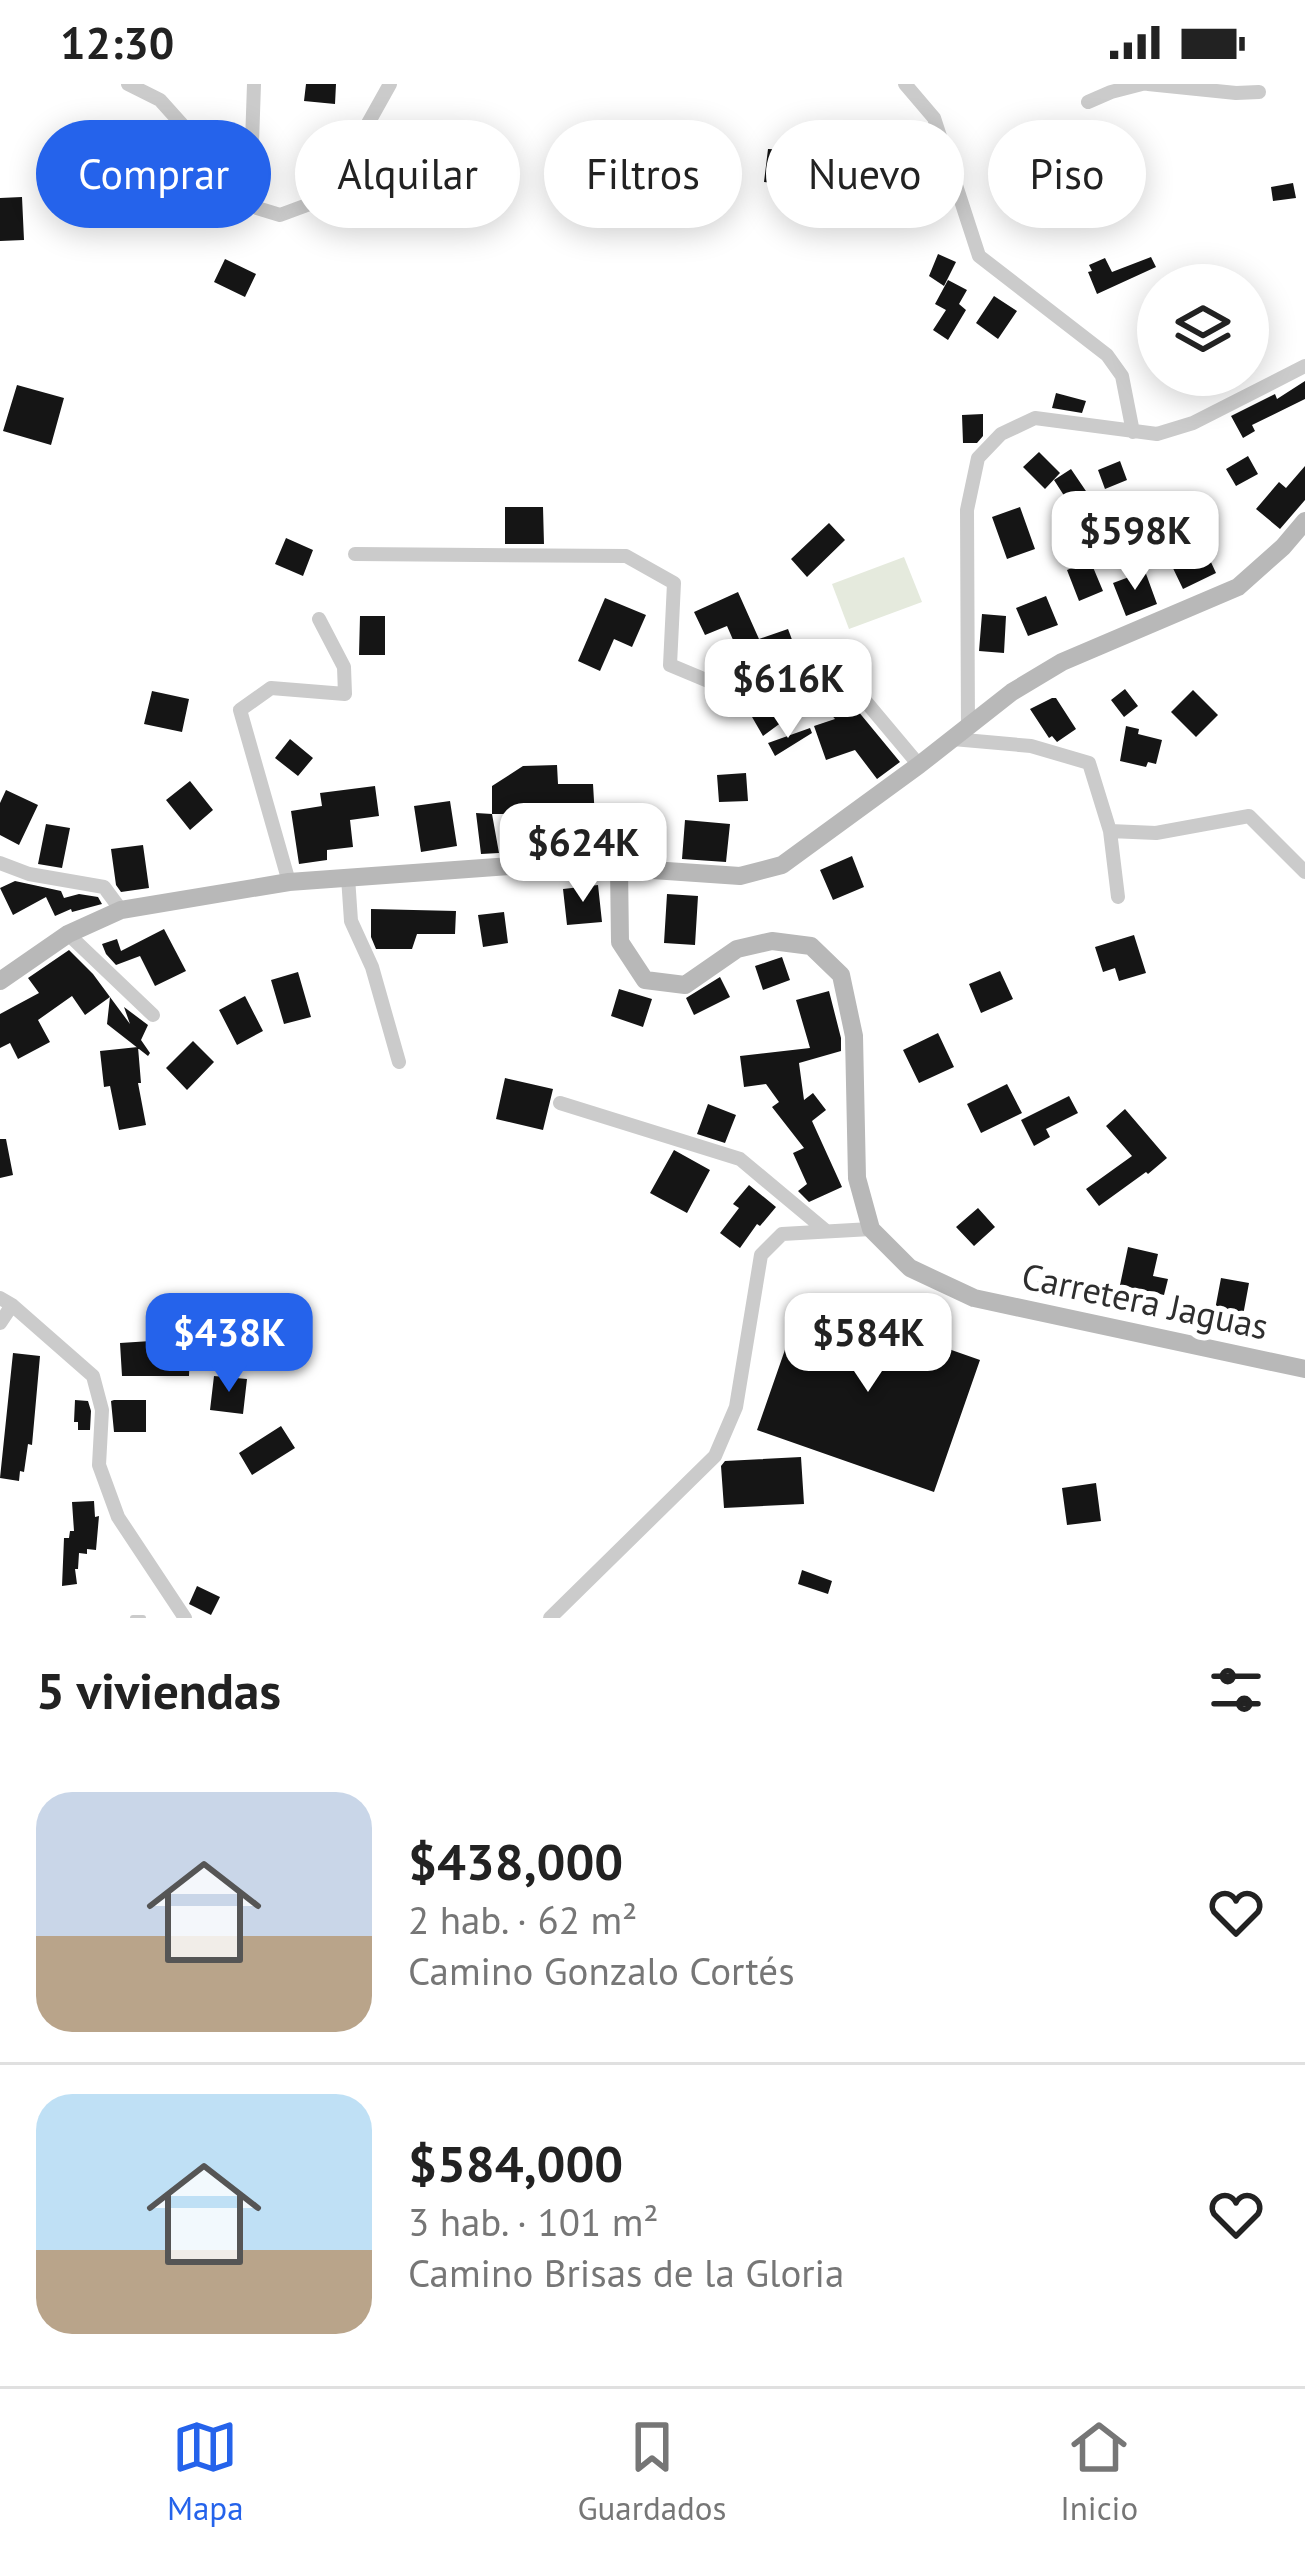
<!DOCTYPE html>
<html lang="es">
<meta charset="utf-8">
<style>
:root{--surface:#fff;--page:#f6f6f6;--text:#222;--muted:#767676;--line:#e0e0e0;--accent:#2563eb}
body{margin:0;font-family:"PT Sans",sans-serif;background:var(--page);color:var(--text);height:100vh;display:flex;flex-direction:column;font-size:45px;white-space:nowrap}
*{box-sizing:border-box;margin:0}
p{font-size:39px;color:var(--muted)}
.icon{flex:none;width:66px;height:66px;fill:none;stroke:currentColor;stroke-width:2;stroke-linecap:round;stroke-linejoin:round}
.map{position:relative;height:1534px;overflow:hidden}
.drawer{display:flex;flex-direction:column;background:var(--surface);flex:1}
.drawer>*{flex:none}
.banner{position:absolute;left:36px;top:36px;width:1233px;height:108px;display:flex;gap:24px}
.buttons{position:absolute;left:1137px;top:180px;display:grid;gap:24px}
.buttons a{display:grid;place-items:center;width:132px;height:132px;border-radius:50%;background:var(--surface);box-shadow:0 6px 30px #0003;font-size:60px}
.price{position:absolute;translate:-50% -102px;padding:0 27px;border-radius:24px;background:#fff;color:#222;font-size:39px;line-height:78px;filter:drop-shadow(0 3px 6px #0008)}
.price::after{content:'';position:absolute;left:50%;top:72px;width:36px;height:27px;margin-left:-18px;background:inherit;clip-path:polygon(0 0,100% 0,50% 100%)}
.price.on{background:var(--accent);color:#fff}
ul{padding:0;list-style:none}
li{display:flex;align-items:center;gap:36px;height:300px;padding:0 36px}
li+li{border-top:3px solid var(--line)}
li span{display:grid;place-items:center;flex:none;width:336px;height:240px;border-radius:36px;color:#555}
li>.icon{margin-inline-start:auto}
span .icon{width:144px;height:144px;fill:#fffc;stroke-width:1}
li b{font-size:51px}
h2{display:flex;justify-content:space-between;align-items:center;height:144px;padding:0 36px;font-size:51px}
.tag{padding:0 42px;border-radius:54px;background:var(--surface);box-shadow:0 6px 30px #0003;font-size:42px;line-height:108px}
.tag.on{background:var(--accent);color:#fff}
.status{display:flex;justify-content:space-between;align-items:center;height:84px;padding:0 60px;background:var(--surface);direction:ltr}
.status svg{height:33px;fill:currentColor}
.tabs{display:flex;justify-content:space-around;align-items:center;height:168px;border-top:3px solid var(--line);background:var(--surface);font-size:33px;color:var(--muted)}
.tabs a{display:grid;justify-items:center;gap:6px}
.tabs .on{color:var(--accent)}
.map>svg:first-child{display:block}
.green{fill:#e5eadd}
.building{fill:#151515}
.lines{fill:none;stroke-linecap:round;stroke-linejoin:round}
.lane{stroke:#cbcbcb;stroke-width:6}
.street{stroke:#cbcbcb;stroke-width:14}
.secondary{stroke:#b8b8b8;stroke-width:18}
.labels{text-anchor:middle;stroke-width:12;stroke-linejoin:round;paint-order:stroke}
.street-label{font-size:36px;fill:#2e2e2e;stroke:#fff}
</style>
<div class="status"><b>12:30</b><svg viewBox="0 0 49 12"><path d="M0 12V9h3v3zM5 12V6h3v6zM10 12V3h3v9zM15 12V0h3v12zM26 1h20v11H26zM47 4h2v5h-2z"/></svg></div>
<div class="map">
<svg width="1305" height="1534" viewBox="0 0 1305 1534">
<rect width="100%" height="100%" fill="#fff"/>
<path class="green" d="M904,473L922,518L849,545L832,500Z"/>
<path class="building" d="M306,0H336L335,20L304,17Z
M791,64L810,65L809,69L822,72L818,95L800,93L798,102L764,98L768,65L791,66Z
M1293,99L1296,114L1273,117L1271,103Z
M22,113L24,156L0,157V114Z
M938,170L956,178L944,202L929,192Z
M1151,173L1156,183L1097,210L1088,188L1092,187L1089,181L1105,174L1112,188Z
M225,175L256,190L245,213L214,198Z
M948,196L967,206L959,220L966,226L948,256L933,246L946,226L935,220Z
M994,212L1017,227L998,255L976,239Z
M1305,297V315L1252,341L1255,347L1243,354L1231,332L1275,310L1277,315Z
M17,301L64,314L51,361L3,347Z
M1056,309L1086,317L1082,329L1052,324Z
M983,330V352L977,359H963L962,331Z
M1039,368L1060,389L1045,405L1023,383Z
M1248,372L1258,390L1236,402L1226,385Z
M1120,377L1127,396L1105,405L1098,386Z
M1305,382V416L1280,445L1256,425L1279,398L1286,404Z
M1071,385L1090,413L1072,424L1054,396Z
M1150,408L1158,427L1138,435L1130,417Z
M505,423H543L544,460H505Z
M1020,423L1035,465L1007,475L992,433Z
M1191,435L1216,489L1183,505L1157,451Z
M829,439L845,456L807,493L791,475Z
M286,454L313,466L303,492L275,480Z
M1090,476L1103,507L1079,517L1067,486Z
M1145,487L1157,520L1126,532L1113,499Z
M738,508L759,555L788,545L797,569L733,595L720,590L714,575L737,565L727,542L705,551L694,528Z
M1046,512L1058,541L1028,552L1016,524Z
M605,514L646,531L632,563L614,555L600,587L578,577Z
M982,530L1006,532L1004,569L979,567Z
M360,532H385V571H359Z
M820,581L900,678L877,695L855,666L826,676L814,642L835,635L816,613L763,652L748,626Z
M1125,605L1138,622L1124,633L1111,616Z
M1193,606L1218,631L1196,653L1171,628Z
M152,607L189,615L182,648L144,640Z
M1052,614H1056L1076,645L1057,658L1052,652L1049,654L1030,625Z
M1126,642L1139,645L1138,650L1162,656L1156,680L1148,678L1146,683L1120,677Z
M810,644L812,649L775,672L768,659Z
M290,655L313,674L298,692L275,674Z
M557,681L558,700H593L595,734L545,733L547,763L527,764L524,730H492V702L523,682Z
M746,689L748,717L719,718L717,691Z
M190,697L213,726L190,746L166,716Z
M375,702L379,732L350,736L353,763L327,766V776L299,780L291,727L322,722L320,709Z
M6,706L38,721L19,761L0,751V719Z
M450,717L457,762L421,768L414,722Z
M476,729L492,730L499,769L481,770Z
M597,730L658,736L654,771L596,765L594,768H587L578,763Z
M685,736L730,740L726,778L682,775Z
M46,740L70,744L62,784L38,780Z
M143,761L149,804L121,808L116,801L111,765Z
M852,772L864,803L833,816L820,786Z
M15,797L61,807L64,814L79,810L98,813L102,820L72,828L71,825L55,832L46,813L13,831L0,804Z
M598,801L602,838L567,841L563,805Z
M667,810L698,812L695,861L664,859Z
M371,825L456,827L455,850H417L412,865H376L371,853Z
M504,828L508,859L483,863L478,831Z
M164,845L186,887L155,902L140,872L116,881L106,870L102,860L117,855L121,867Z
M1134,851L1146,889L1119,897L1115,884L1103,888L1095,863Z
M69,866L93,890L110,913L85,931L72,912L38,936L50,958L18,975L10,959L0,964V930L39,909L28,894Z
M782,873L790,896L763,906L755,882Z
M1000,887L1013,915L981,929L969,900Z
M298,888L311,933L284,940L271,896Z
M720,893L730,913L694,931L686,914Z
M619,905L652,915L643,943L611,932Z
M829,907L841,954V967L799,979L804,1016L813,1009L826,1026L812,1037L842,1103L809,1118L798,1107L807,1100L793,1069L804,1064L772,1023L779,1018L766,1000L744,1003L740,972L810,964L796,916Z
M245,912L263,947L237,961L219,926Z
M110,913L130,940L124,923L148,941L141,956L150,969L148,972L107,940Z
M938,949L954,983L919,999L903,966Z
M193,957L214,978L187,1006L166,984Z
M138,963L141,999H138L146,1041L119,1046L110,1002L104,1003L100,967Z
M505,994L553,1005L543,1046L496,1035Z
M1007,1000L1022,1029L981,1049L967,1020Z
M1069,1012L1078,1029L1046,1045L1050,1053L1034,1062L1021,1036Z
M708,1020L736,1031L725,1059L697,1050Z
M1125,1025L1167,1074L1148,1090L1146,1088L1099,1122L1086,1105L1132,1072L1106,1042Z
M0,1055H6L13,1091L0,1094Z
M674,1066L710,1086L687,1129L650,1109Z
M749,1101L776,1123L760,1142L757,1140L740,1164L720,1149L739,1124L733,1120Z
M978,1124L995,1143L974,1162L956,1143Z
M1128,1163L1158,1170L1153,1192L1168,1195L1164,1211L1120,1201Z
M1221,1194L1249,1199L1242,1237L1214,1231Z
M1038,1197L1064,1203L1061,1217L1035,1212Z
M803,1214L980,1276L934,1408L757,1346Z
M151,1257V1263L190,1265L189,1292H122L120,1259Z
M13,1269L40,1272L32,1361L28,1360L24,1388L20,1387L19,1397L0,1394Z
M214,1292L247,1295L243,1330L210,1326Z
M75,1316L88,1317L91,1327L90,1346H78V1338H74Z
M114,1316H146V1348H114L111,1317Z
M281,1342L295,1364L252,1391L239,1369Z
M801,1373L804,1420L724,1424L721,1382L725,1377Z
M1096,1399L1101,1437L1067,1441L1062,1404Z
M94,1417L95,1433L99,1432L96,1466L87,1465V1470L79,1469L78,1485H75L77,1500L62,1502L64,1454H69L70,1447H74L72,1418Z
M802,1486L832,1497L828,1510L798,1500Z
M197,1502L220,1513L211,1531L189,1520Z"/>
<g class="lines">
<path class="lane" d="M133,1534H143"/>
<path class="street" d="M128,0L160,16L257,124L280,131L307,121L337,95L390,0
M905,0L934,34L979,172L1107,271L1122,292L1133,348
M1148,0L1236,9L1259,8
M1088,18L1111,8L1142,0
M250,118L254,0
M355,470L626,472L674,499L670,581L749,614L817,569H825L919,681
M968,644L967,426L978,374L1001,350L1035,334L1157,350L1193,339L1305,282
M953,655L1031,662L1089,679L1110,747L1118,813
M1110,747L1156,749L1249,732L1305,788
M0,779L29,790L104,803L121,826
M348,793L351,837L372,883L399,978
M289,798L240,626L271,604L345,610L344,583L319,535
M68,850L153,931
M560,1019L740,1075L825,1146
M0,1214L12,1221L93,1292L102,1326L99,1381L118,1433L185,1534
M0,1239L12,1221
M550,1534L715,1372L736,1323L761,1171L782,1150L871,1145"/>
<path class="secondary" d="M619,783L620,858L645,896L685,901L737,865L772,857L811,862L841,891L854,952L857,1094L871,1145L910,1184L974,1214L1305,1285
M0,897L68,850L121,826L289,798L550,779L740,792L782,781L919,681L1012,608L1062,578L1238,503L1283,463L1305,437"/>
</g>
<g class="labels">
<g class="street-label">
<text transform="translate(1145 1217) rotate(12)" y="13">Carretera Jaguas</text>
</g>
</g>
</svg>
<div class="buttons">
<a><svg class="icon" aria-label="layers" viewBox="0 0 24 24"><path d="M12 4l9 5-9 5-9-5zM3 14l9 5 9-5"/></svg></a>
</div>
<b class="price" style="left:1135px;top:509px">$598K</b>
<b class="price" style="left:788px;top:657px">$616K</b>
<b class="price" style="left:583px;top:821px">$624K</b>
<b class="price on" style="left:229px;top:1311px">$438K</b>
<b class="price" style="left:868px;top:1311px">$584K</b>
<div class="banner">
<a class="tag on">Comprar</a>
<a class="tag">Alquilar</a>
<a class="tag">Filtros</a>
<a class="tag">Nuevo</a>
<a class="tag">Piso</a>
</div>
</div>
<section class="drawer">
<h2>5 viviendas<svg class="icon" aria-label="filters" viewBox="0 0 24 24"><path d="M4 7h16M4 17h16"/><circle cx="9" cy="7" r="2"/><circle cx="15" cy="17" r="2"/></svg></h2>
<ul>
<li><span style="background:linear-gradient(#c9d6e8 60%,#b9a48a 0)"><svg class="icon" aria-label="home" viewBox="0 0 24 24"><path d="M3 11l9-7 9 7M6 9v11h12V9"/></svg></span><div><b>$438,000</b><p>2 hab. · 62 m²</p><p>Camino Gonzalo Cortés</p></div><svg class="icon" aria-label="heart" viewBox="0 0 24 24"><path d="M12 20l-8-8c-3-5 5-10 8-4 3-6 11-1 8 4z"/></svg></li>
<li><span style="background:linear-gradient(#bfe0f5 65%,#b9a48a 0)"><svg class="icon" aria-label="home" viewBox="0 0 24 24"><path d="M3 11l9-7 9 7M6 9v11h12V9"/></svg></span><div><b>$584,000</b><p>3 hab. · 101 m²</p><p>Camino Brisas de la Gloria</p></div><svg class="icon" aria-label="heart" viewBox="0 0 24 24"><path d="M12 20l-8-8c-3-5 5-10 8-4 3-6 11-1 8 4z"/></svg></li>
</ul>
</section>
<nav class="tabs">
<a class="on"><svg class="icon" aria-label="map" viewBox="0 0 24 24"><path d="M3 6l6-2 6 2 6-2v14l-6 2-6-2-6 2zM9 4v14M15 6v14"/></svg>Mapa</a>
<a><svg class="icon" aria-label="saved" viewBox="0 0 24 24"><path d="M7 4h10v16l-5-4-5 4z"/></svg>Guardados</a>
<a><svg class="icon" aria-label="home" viewBox="0 0 24 24"><path d="M3 11l9-7 9 7M6 9v11h12V9"/></svg>Inicio</a>
</nav>
